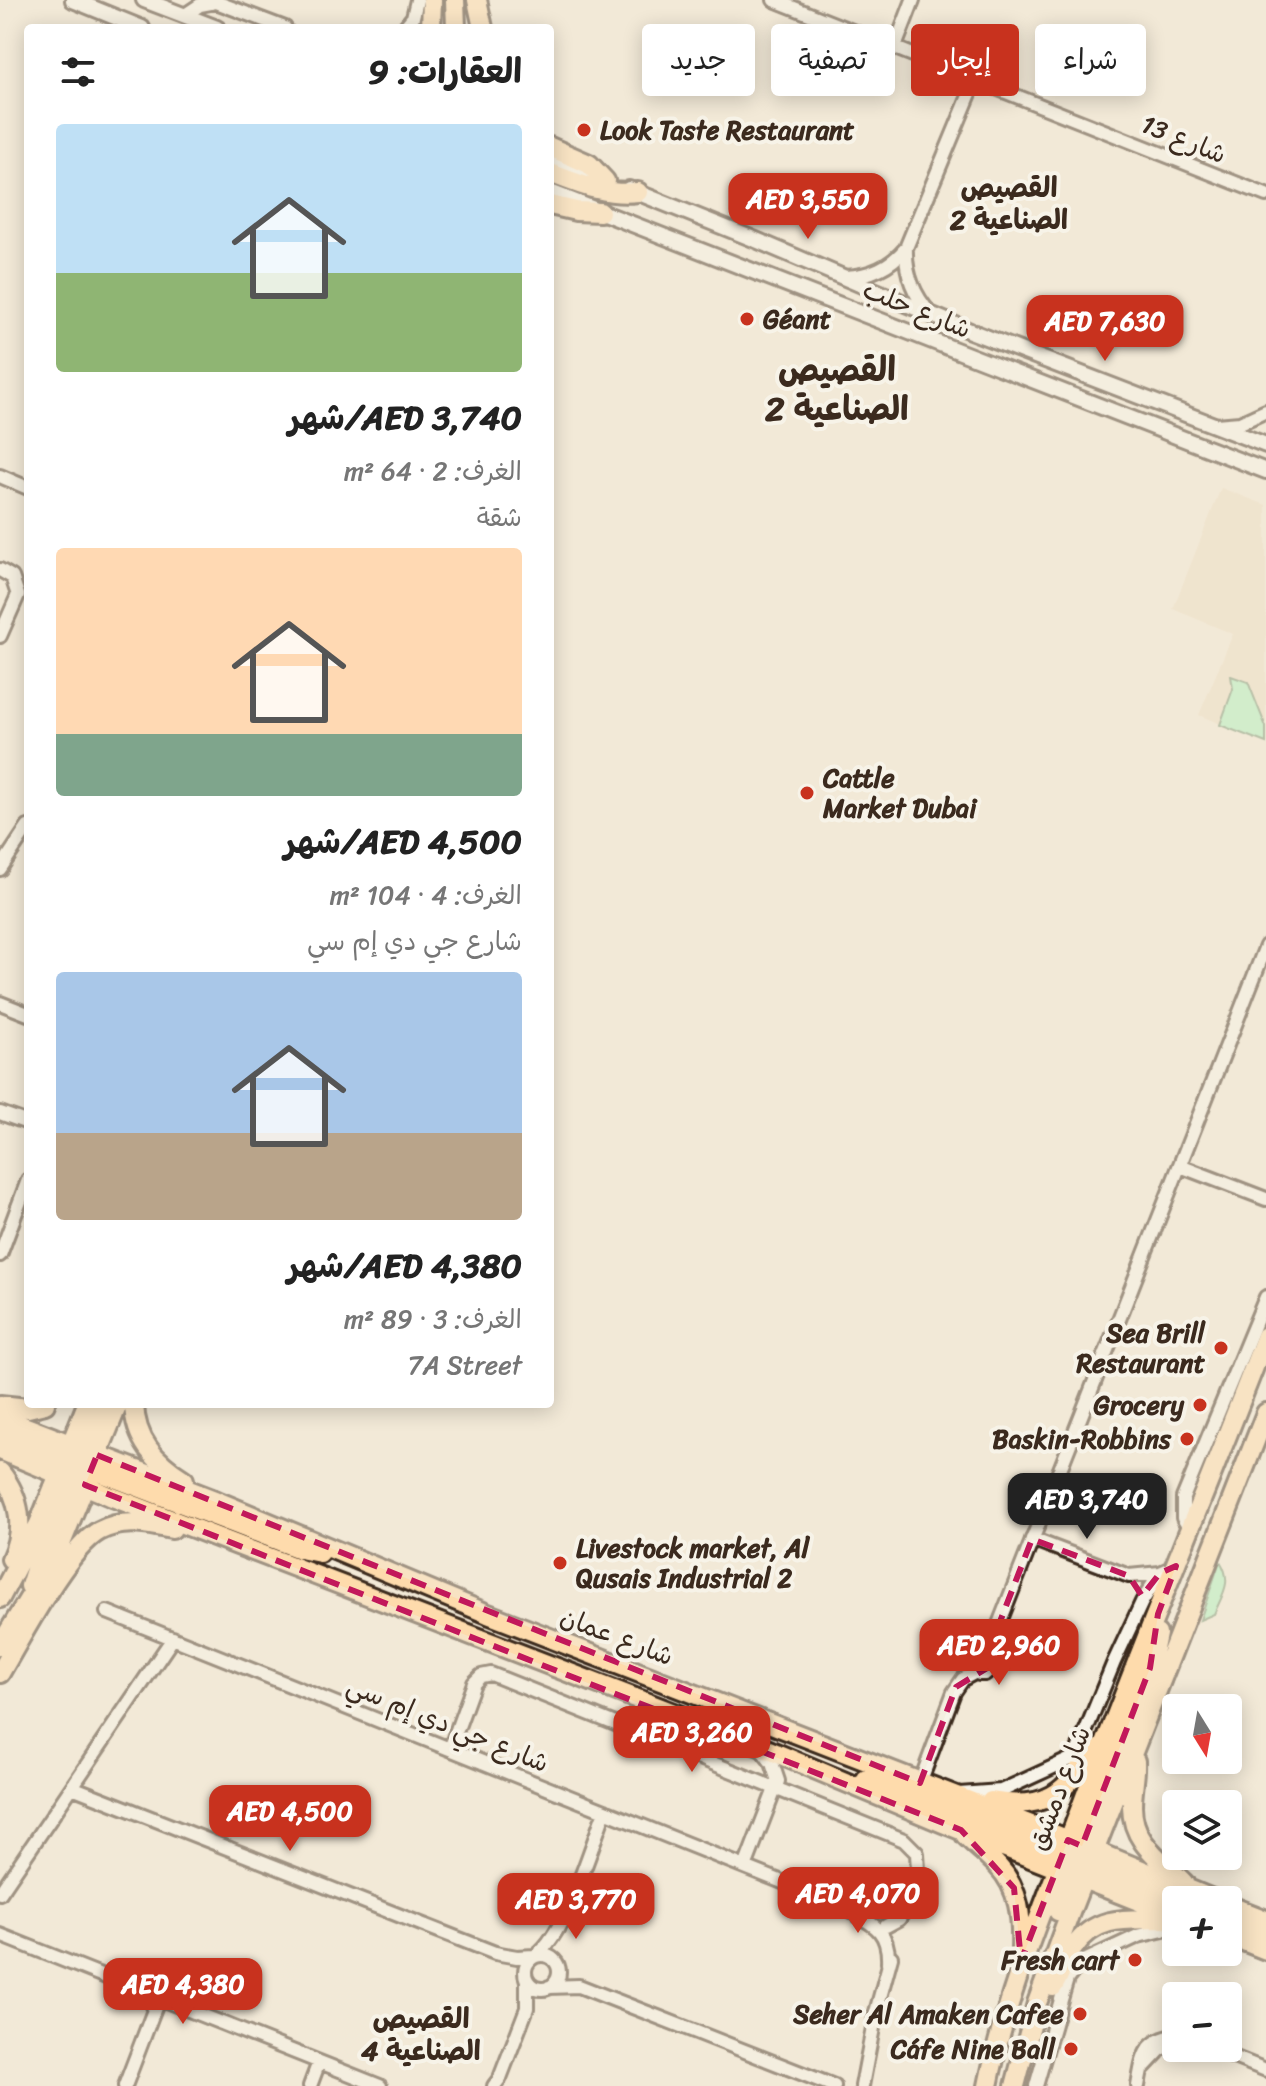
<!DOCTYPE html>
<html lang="ar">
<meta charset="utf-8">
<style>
:root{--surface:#fff;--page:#f6f6f6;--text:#222;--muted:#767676;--accent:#c8321e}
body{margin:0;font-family:Sriracha,"Playpen Sans Arabic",sans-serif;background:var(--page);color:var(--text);direction:rtl;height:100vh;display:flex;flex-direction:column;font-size:30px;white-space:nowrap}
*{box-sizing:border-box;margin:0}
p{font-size:26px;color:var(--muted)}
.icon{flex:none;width:44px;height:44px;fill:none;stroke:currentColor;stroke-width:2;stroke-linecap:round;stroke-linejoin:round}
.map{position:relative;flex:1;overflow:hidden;direction:ltr}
.panel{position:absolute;left:24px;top:24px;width:530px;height:1384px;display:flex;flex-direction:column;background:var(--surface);border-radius:8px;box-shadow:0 4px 20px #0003;direction:rtl}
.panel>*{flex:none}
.hud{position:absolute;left:578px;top:24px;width:568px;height:72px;direction:rtl;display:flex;gap:16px}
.needle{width:52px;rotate:169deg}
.fabs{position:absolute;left:1162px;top:1694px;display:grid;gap:16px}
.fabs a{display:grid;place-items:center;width:80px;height:80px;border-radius:8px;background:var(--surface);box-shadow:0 4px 20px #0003;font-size:40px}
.price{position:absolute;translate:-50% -68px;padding:0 18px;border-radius:16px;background:var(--accent);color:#fff;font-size:26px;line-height:52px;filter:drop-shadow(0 2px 4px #0008)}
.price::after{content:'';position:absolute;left:50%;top:48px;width:24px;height:18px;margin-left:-12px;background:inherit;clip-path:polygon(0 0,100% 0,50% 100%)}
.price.selected{background:#222;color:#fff}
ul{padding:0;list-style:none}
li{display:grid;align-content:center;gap:16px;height:424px;padding:0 32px}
li span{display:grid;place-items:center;height:248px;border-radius:8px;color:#555}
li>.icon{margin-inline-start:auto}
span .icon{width:144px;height:144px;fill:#fffc;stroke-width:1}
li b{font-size:34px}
h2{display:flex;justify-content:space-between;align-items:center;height:96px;padding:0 32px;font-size:34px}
.chip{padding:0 28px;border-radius:8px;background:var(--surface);box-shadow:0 4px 20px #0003;font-size:28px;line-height:72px}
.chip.selected{background:var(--accent);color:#fff}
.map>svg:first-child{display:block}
.built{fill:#ecddc3}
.green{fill:#aaf1bd;stroke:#728e6e;stroke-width:2}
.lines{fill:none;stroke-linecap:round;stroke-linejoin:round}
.minor-casing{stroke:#3b2a1e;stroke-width:18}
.tertiary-casing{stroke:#3b2a1e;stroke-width:20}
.primary-casing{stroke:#3b2a1e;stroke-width:24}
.minor{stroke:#f7f3e8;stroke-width:12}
.tertiary{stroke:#f7f3e8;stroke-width:14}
.primary{stroke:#fedbac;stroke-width:18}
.marked{fill:none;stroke:#c2185b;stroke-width:6;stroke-dasharray:16 10;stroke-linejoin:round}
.poi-dot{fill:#c8321e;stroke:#f7f3e8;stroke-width:3}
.labels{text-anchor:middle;stroke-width:8;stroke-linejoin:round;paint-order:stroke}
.poi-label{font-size:26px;font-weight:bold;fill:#3b2a1e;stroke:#f7f3e8;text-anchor:end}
.street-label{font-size:26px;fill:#3b2a1e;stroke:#f7f3e8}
.neighbourhood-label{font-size:28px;font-weight:bold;fill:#3b2a1e;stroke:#f7f3e8}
.district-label{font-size:34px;font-weight:bold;fill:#3b2a1e;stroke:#f7f3e8}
</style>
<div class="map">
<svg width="1266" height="2086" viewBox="0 0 1266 2086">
<rect width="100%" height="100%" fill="#f2e9d7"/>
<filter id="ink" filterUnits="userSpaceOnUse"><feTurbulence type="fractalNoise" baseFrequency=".0125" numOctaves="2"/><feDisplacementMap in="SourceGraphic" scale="16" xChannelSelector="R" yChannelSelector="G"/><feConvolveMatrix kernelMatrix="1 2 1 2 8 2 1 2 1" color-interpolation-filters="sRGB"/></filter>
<g filter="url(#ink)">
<path class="built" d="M1221,488L1266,505V743L1199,715L1233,634L1173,609Z"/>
<path class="green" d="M1231,676L1248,682L1266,727V743L1220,725L1233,689Z
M1220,1561C1233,1582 1223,1593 1214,1614L1200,1620Z"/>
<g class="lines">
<g class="minor-casing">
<path id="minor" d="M774,0L1266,195
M185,15L200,5L216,2L285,28
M404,28L413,17L417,0
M895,47L913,0
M906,248C905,273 913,294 930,313
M845,277C871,276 890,267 906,248L976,79
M1216,425L1240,423L1266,411
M0,476L28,488
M0,570L12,577L18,595L0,636
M0,869L28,827
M0,1003L28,1014
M0,1113L28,1123
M1180,1166L1266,1199
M0,1255L28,1180
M1191,1531L1183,1518V1498L1266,1297
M1032,1539L1129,1576L1160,1573
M107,1612L840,1905C866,1922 890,1925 888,1963
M994,1637L1266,946
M994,1637L992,1667L985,1674H979L974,1669V1662Z
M450,1749L474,1683L481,1676L491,1674L904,1840L917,1853L918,1871L905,1910L899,1919L886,1926
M920,1783L954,1692L963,1679L976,1672
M72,1787L495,1953L517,1957L534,1956
M959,1794L1001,1791L1075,1757L1114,1662L1142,1602L1160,1573L1176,1566
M745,1867L778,1781L772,1763L762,1750
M0,1893L173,1638
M0,1935L380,2086
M536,1955C566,1934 591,1847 605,1811
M525 1972a17 17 0 1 1 34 0a17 17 0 1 1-34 0Z
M549,1987L579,1986L834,2086
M1211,2048L1266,2070
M1144,2067L1160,2050L1176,2042
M125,2086L159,1997
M310,2086L319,2062
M494,2086L500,2078L527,2008V1981
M862,2086L876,2012L891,1957
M1036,2086L1067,1979L1080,1963L1138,1936L1176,1927
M1138,2086C1143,2059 1143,2040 1176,2036"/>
</g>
<g class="tertiary-casing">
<path id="tertiary" d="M73,0L142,28
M144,0L217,28
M550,159L602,179
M629,189L756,240L970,331L1266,445
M550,192L1266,471"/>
</g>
<g class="primary-casing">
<path id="primary" d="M455,0L456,28
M477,0L483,28
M431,28L432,0
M550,147L589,164L605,181
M550,173C579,184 606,196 638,192
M550,205L576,211L600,212
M134,1404C135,1440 155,1462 184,1480
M0,1405L28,1408L45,1404
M0,1417L217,1501L488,1614L1044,1830L1215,1900
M0,1434L300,1549L320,1553
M0,1450L110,1496L757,1745L943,1823L1176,1916
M0,1472C21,1498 25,1529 11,1559
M30,1586L35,1570L101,1404
M0,1598L39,1524L87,1404
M0,1646L58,1551L118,1404
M0,1673C21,1638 67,1549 99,1531C123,1518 148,1524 172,1529
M1135,1761C1136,1776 1132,1790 1132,1806C1132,1843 1160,1859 1184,1883
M866,1779L1180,1900
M991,1801C1045,1811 1066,1794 1093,1749
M965,1835C976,1846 988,1855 998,1866C1020,1889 1022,1919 1021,1949
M1228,1905L1266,1920
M1058,1911L1150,1668L1157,1634
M1228,1919L1266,1934
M1228,1935L1266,1950
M1053,1987C1061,1974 1065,1959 1074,1947C1099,1911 1136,1921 1173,1919
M988,2086C1008,1987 1045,1904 1080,1810C1139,1651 1205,1494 1266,1336
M1015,2086L1037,2003L1071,1910L1266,1413"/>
</g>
<use href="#minor" class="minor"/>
<use href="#tertiary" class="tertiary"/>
<use href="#primary" class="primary"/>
</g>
</g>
<path d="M0 0H1266V2086H0ZM97,1455L920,1783L956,1687L992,1665L994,1637L1032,1539L1129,1576L1142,1596L1160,1573L1176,1566L1158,1614L1150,1668L1082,1846L1068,1840L1021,1961L1014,1888L961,1830L85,1485Z" fill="#f2e9d7" fill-opacity=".55" fill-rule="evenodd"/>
<path class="marked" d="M97,1455L920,1783L956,1687L992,1665L994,1637L1032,1539L1129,1576L1142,1596L1160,1573L1176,1566L1158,1614L1150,1668L1082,1846L1068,1840L1021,1961L1014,1888L961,1830L85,1485Z"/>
<g class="poi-dot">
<circle cx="584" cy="130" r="8"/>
<circle cx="747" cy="319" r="8"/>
<circle cx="807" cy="793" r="8"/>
<circle cx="1221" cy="1348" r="8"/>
<circle cx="1200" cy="1405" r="8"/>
<circle cx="1187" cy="1439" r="8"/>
<circle cx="560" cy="1563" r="8"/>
<circle cx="1135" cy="1960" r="8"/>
<circle cx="1080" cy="2014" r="8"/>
<circle cx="1071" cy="2049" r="8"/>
</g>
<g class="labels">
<g class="poi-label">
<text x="600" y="139" text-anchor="start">Look Taste Restaurant</text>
<text x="763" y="328" text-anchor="start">Géant</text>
<text x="823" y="787" text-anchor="start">Cattle<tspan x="823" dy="30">Market Dubai</tspan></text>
<text x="1205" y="1342">Sea Brill<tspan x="1205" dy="30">Restaurant</tspan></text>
<text x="1184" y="1414">Grocery</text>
<text x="1171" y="1448">Baskin-Robbins</text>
<text x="576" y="1557" text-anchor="start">Livestock market, Al<tspan x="576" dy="30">Qusais Industrial 2</tspan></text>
<text x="1119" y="1969">Fresh cart</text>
<text x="1064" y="2023">Seher Al Amaken Cafee</text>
<text x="1055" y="2058">Cáfe Nine Ball</text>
</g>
<g class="street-label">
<text transform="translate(1184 139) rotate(22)" y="9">شارع 13</text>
<text transform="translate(917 309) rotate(22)" y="9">شارع حلب</text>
<text transform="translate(617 1636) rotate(21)" y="9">شارع عمان</text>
<text transform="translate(448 1724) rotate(22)" y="9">شارع جي دي إم سي</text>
<text transform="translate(1059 1788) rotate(-69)" y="9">شارع دمشق</text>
</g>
<g class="neighbourhood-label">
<text x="1009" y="197">القصيص<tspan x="1009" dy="32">الصناعية 2</tspan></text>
<text x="421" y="2028">القصيص<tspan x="421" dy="32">الصناعية 4</tspan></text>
</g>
<g class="district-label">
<text x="837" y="381">القصيص<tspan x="837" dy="39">الصناعية 2</tspan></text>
</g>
</g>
</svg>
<div class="fabs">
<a><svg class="needle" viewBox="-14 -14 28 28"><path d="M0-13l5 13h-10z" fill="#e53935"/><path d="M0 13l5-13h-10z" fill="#767676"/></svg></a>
<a><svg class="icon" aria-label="layers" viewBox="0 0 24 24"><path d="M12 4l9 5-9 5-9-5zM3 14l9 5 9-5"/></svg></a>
<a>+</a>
<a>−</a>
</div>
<b class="price" style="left:808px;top:241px">AED 3,550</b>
<b class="price" style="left:1105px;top:363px">AED 7,630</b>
<b class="price selected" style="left:1087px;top:1541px">AED 3,740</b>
<b class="price" style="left:999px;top:1687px">AED 2,960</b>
<b class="price" style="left:692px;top:1774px">AED 3,260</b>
<b class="price" style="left:290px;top:1853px">AED 4,500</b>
<b class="price" style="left:858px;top:1935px">AED 4,070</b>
<b class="price" style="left:576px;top:1941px">AED 3,770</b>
<b class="price" style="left:183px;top:2026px">AED 4,380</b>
<div class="hud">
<a class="chip">شراء</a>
<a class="chip selected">إيجار</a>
<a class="chip">تصفية</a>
<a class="chip">جديد</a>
</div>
<section class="panel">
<h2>العقارات: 9<svg class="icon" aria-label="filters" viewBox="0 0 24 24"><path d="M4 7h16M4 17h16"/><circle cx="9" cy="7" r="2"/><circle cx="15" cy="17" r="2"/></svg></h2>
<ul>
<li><span style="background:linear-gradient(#bfe0f5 60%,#8fb573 0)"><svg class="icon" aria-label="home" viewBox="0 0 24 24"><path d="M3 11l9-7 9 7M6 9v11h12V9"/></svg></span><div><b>AED 3,740/شهر</b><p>الغرف: 2 · 64 m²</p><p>شقة</p></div></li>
<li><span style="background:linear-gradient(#ffd9b3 75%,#7fa58c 0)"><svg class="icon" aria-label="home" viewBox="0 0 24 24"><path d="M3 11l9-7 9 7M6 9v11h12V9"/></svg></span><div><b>AED 4,500/شهر</b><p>الغرف: 4 · 104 m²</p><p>شارع جي دي إم سي</p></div></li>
<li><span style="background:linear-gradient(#a9c7e8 65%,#b9a48a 0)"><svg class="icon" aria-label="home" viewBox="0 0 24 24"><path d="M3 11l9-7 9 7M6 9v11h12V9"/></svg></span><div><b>AED 4,380/شهر</b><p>الغرف: 3 · 89 m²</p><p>7A Street</p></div></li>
</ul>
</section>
</div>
